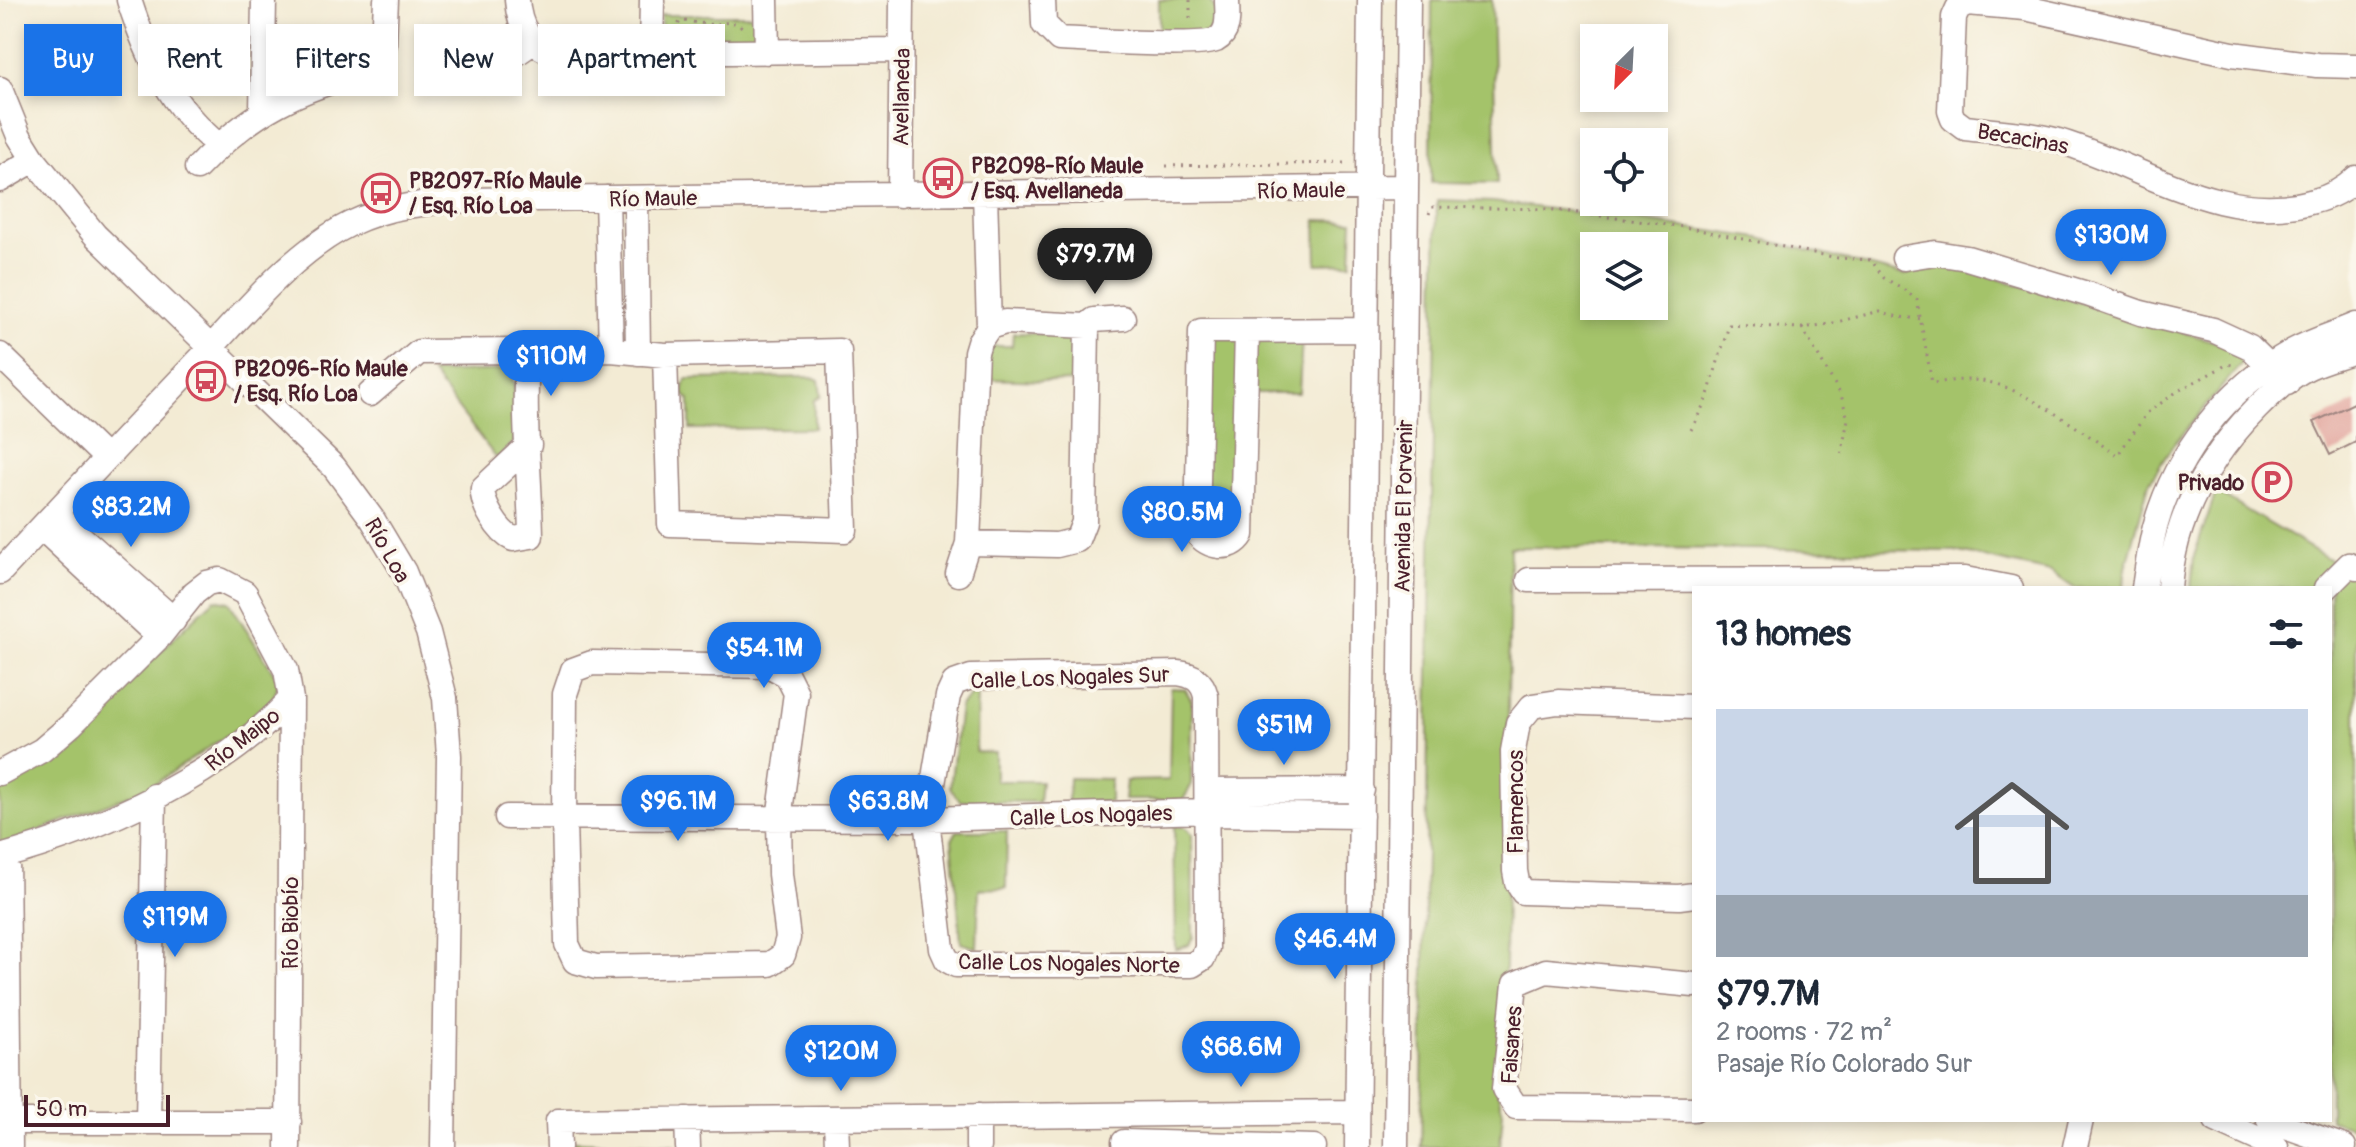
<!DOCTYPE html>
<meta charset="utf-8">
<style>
:root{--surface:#fff;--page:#f6f6f7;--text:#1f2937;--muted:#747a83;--accent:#1a73e8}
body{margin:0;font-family:Pangolin,sans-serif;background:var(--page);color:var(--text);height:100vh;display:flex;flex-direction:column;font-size:30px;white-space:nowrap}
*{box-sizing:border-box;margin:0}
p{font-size:26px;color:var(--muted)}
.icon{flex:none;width:44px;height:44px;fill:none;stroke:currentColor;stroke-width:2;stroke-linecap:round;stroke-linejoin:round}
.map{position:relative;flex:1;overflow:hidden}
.sheet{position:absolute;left:1692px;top:586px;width:640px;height:536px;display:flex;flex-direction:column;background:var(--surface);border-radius:0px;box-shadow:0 4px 12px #0003}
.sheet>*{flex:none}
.top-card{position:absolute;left:24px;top:24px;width:760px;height:72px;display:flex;gap:16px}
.needle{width:52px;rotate:204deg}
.buttons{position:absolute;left:1580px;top:24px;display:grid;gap:16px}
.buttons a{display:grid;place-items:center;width:88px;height:88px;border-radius:0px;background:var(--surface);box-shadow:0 4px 12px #0003;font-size:40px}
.scale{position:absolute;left:24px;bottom:20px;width:146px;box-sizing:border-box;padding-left:8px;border:4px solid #4a1f2b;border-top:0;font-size:22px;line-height:28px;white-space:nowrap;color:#4a1f2b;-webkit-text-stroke:6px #fbf7ec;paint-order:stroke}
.price{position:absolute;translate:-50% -68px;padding:0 18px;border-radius:28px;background:var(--accent);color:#fff;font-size:26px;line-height:52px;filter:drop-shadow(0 2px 4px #0008)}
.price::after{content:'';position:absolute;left:50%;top:48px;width:24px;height:18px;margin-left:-12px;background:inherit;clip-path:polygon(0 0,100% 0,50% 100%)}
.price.selected{background:#222;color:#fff}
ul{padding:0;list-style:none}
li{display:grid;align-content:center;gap:16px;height:424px;padding:0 24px}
li span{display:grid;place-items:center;height:248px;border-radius:0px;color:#555}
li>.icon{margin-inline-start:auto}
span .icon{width:144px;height:144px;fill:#fffc;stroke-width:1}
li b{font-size:34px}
h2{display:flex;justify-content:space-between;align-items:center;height:96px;padding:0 24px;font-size:34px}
.pill{padding:0 28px;border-radius:0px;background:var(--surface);box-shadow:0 4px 12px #0003;font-size:28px;line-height:72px}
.pill.selected{background:var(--accent);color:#fff}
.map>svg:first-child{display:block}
.green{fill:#a4c36b;stroke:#77714b;stroke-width:2;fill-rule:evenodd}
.building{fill:#e2a59d}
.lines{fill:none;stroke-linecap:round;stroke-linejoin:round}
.minor-casing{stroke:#9e8580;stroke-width:27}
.path{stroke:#9e8580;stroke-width:3;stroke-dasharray:2 6;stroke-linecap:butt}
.minor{stroke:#fff;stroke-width:24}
.labels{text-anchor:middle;stroke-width:7;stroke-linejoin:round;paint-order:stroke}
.street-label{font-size:22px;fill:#4a1f2b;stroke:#fbf7ec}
.poi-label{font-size:22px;font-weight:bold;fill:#4a1f2b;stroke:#fbf7ec;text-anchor:start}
</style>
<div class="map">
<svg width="2356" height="1147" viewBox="0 0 2356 1147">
<rect width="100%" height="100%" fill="#fbf7ec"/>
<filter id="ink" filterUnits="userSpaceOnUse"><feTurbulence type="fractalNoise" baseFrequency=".0125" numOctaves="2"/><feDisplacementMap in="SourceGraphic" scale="16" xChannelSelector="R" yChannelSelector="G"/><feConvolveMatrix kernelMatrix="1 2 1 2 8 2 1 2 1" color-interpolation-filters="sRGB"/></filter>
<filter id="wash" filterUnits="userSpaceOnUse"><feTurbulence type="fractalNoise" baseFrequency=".006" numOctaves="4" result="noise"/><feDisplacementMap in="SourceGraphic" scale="32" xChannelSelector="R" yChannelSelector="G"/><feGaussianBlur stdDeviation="1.8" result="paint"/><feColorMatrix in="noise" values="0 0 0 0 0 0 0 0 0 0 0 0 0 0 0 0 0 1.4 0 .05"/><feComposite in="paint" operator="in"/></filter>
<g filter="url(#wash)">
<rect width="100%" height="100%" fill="#f3ebd4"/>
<path class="green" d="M1159,0H1209L1217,11L1218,23L1206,36H1159Z
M1432,0H1492L1497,184L1431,183Z
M661,15H755V37L661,38Z
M1437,200L1493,202L1606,216L1759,238L1903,275C1917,273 1924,265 1937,261L2251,352L2173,445L2149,483L2125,572L2124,588H2074L2051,572L1955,551L1510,547L1505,967L1496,1086L1503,1111L1500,1147H1421ZM1594,246H1654V306H1594Z
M1316,220L1353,221L1351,263L1317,264Z
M1013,333L1069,334L1079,344L1077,382L986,379L989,346H1012Z
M1218,335L1302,338L1299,393H1238L1230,534L1207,536L1203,354Z
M504,370L511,374L514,385V442L497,459L431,373Z
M812,377L819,380L821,395L814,401V428L690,429V400L683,394L684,385L687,379Z
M2216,492L2341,566L2356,559V1128L2330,1120V588H2191L2194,556Z
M215,599L229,602L279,681L271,706L150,787L0,846V789C86,742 143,662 215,599Z
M1171,688L1185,689L1192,701L1191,786L1183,800H1124L1126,781L1169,780Z
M977,689L976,752L995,753V781H1041L1039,802L960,801L950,788L960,706Z
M1069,778L1110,779V802H1068Z
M1174,826L1185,827L1192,834L1193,937L1189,945L1176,950Z
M957,831H1007L1006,888L979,889L977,948L961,943L952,840Z
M572,1141L674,1145V1147H572Z"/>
<g id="blocks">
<path class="building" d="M2356,402V442L2330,455L2314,422Z"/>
</g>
</g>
<g filter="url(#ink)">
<use href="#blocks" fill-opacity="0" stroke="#9e8580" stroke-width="2"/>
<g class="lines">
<g class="minor-casing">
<path id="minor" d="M129,0C147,56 171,107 218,145
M517,0C519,26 529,46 556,54L901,50
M766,0L767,52
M1043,0L1044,24L1059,39C1087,40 1198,48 1216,40C1231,32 1227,13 1227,0
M651,53L652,0
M472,64L504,62L533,42
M2356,66L2317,65L2232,54L2025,8L1967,3L1958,8L1954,17L1950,111L1953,119L1965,128C1998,132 2036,133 2068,144C2148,170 2226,226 2314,201C2330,197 2344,190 2356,178
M0,89L19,136L34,160L95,235L334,467L373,520L404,572L428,632L445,698L449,756L443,1147
M262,111L264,0
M197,168C252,110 298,89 374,69L383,63L386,0
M0,180L34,160
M985,193L989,327
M900,195L902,0
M607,198L611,350
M636,198L638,353
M1904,258L1935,253L1967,258L2087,294L2141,313L2213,330L2250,347L2287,383
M989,327L1005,322L1087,326L1094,320L1123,318
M1247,332L1242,535C1232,552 1207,548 1197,533L1201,331L1366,330
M839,351L845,530L670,524L665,355Z
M0,355L106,458
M370,394L419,352L528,351
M529,445L483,488C481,504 498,532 513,539L531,536C530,477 522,408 528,351L611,350L665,355
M55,514L174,620
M42,528L159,637
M968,543L1057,545L1077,540L1084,522L1087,326
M0,572C68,499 136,426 205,354C246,310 295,251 350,224C387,206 427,202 468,200L1406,187
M958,574L968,543L976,352L979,342L989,327
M1529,580L1965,579L2011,588
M2144,588C2147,568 2150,547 2155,527C2175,454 2227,388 2293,351C2313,340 2335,334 2356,325
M2169,588C2174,518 2208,458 2256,409C2271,394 2290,376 2309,367C2324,360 2341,356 2356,350
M2326,588L2349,565L2356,568
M592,663L770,666L787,675L796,693L779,819L780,874L788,938L783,955L770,964L596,967L575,961L567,944L564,819L565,694L573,670Z
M1178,673C1193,675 1202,680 1206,696L1207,948L1203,958L1192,965H956L947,960L942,949L927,819L948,696L954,683L971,677Z
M1694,707L1558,702L1532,706L1518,723L1513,751L1515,871L1517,882L1523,892L1679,897L1694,895
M0,773L42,750L71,725L159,637L194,593L207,583L220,580L245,593L286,670L291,699L288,1147
M1207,791L1362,790
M1207,814L1361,816
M507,817L927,819L1207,811
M7,855L10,1147
M0,857C100,830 220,776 291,699
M1694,985L1546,971L1515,984L1504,1089L1516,1107L1694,1109
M978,1116V1147
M836,1118L837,1147
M687,1119L688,1147
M2216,1120L2276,1147
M2269,1120L2344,1147
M9,1122H289
M148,1122L154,796
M1124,1142L1314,1147
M559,1147L558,1121L1357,1112
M1357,1147L1370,0
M1396,1147L1408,0
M2075,1147L2081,1120"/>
</g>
<path class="path" d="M1190,0V23
M673,30L681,21C692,21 704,25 714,24C728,23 735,19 745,30
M1166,166L1346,163
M1429,214L1432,207L1547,209L1684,227L1838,258L1871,260L1884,278L1902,288L1917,300L1932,383C1951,381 1969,378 1988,382C2022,388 2088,434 2117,456L2147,413L2178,391L2228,364L2232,365
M1802,328L1841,395L1848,419L1841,456
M1691,430L1707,398L1729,325L1802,328L1829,324L1880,311L1898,317L1923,319"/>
<use href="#minor" class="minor"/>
</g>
</g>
<defs>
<g id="bus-ring" transform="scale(2)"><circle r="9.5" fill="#fbf7ec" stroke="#d1495b" stroke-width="1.5"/><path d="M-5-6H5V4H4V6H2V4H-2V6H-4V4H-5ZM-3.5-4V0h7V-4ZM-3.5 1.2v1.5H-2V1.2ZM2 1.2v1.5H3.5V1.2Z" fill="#d1495b"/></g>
<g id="parking-ring" transform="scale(2)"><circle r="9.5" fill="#fbf7ec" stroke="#d1495b" stroke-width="1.5"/><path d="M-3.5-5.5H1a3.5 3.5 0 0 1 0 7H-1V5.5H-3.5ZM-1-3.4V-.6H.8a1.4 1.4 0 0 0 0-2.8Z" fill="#d1495b"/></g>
</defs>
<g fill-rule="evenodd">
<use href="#bus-ring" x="943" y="178"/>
<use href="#bus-ring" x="381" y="193"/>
<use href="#bus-ring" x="206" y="381"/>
<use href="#parking-ring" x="2272" y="482"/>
</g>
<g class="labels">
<g class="street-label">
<text transform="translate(901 97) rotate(-89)" y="8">Avellaneda</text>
<text transform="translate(2023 138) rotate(10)" y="8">Becacinas</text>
<text transform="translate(1301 190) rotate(-1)" y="8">Río Maule</text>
<text transform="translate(653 198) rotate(-1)" y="8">Río Maule</text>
<text transform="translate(1403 506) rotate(-89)" y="8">Avenida El Porvenir</text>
<text transform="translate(388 550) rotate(61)" y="8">Río Loa</text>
<text transform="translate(1070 677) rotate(-2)" y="8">Calle Los Nogales Sur</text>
<text transform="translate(242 739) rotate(-38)" y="8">Río Maipo</text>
<text transform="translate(1515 802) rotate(-90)" y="8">Flamencos</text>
<text transform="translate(1091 815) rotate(-2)" y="8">Calle Los Nogales</text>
<text transform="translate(290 923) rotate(-90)" y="8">Río Biobío</text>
<text transform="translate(1069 963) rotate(1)" y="8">Calle Los Nogales Norte</text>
<text transform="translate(1511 1045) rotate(-86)" y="8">Faisanes</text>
</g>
<g class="poi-label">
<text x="971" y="173">PB2098-Río Maule<tspan x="971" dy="25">/ Esq. Avellaneda</tspan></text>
<text x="409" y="188">PB2097-Río Maule<tspan x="409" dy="25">/ Esq. Río Loa</tspan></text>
<text x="234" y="376">PB2096-Río Maule<tspan x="234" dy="25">/ Esq. Río Loa</tspan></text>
<text x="2244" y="490" text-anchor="end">Privado</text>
</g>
</g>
</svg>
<div class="buttons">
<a><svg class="needle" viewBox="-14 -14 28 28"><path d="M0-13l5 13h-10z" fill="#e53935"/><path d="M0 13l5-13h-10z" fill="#747a83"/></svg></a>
<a><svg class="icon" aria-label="locate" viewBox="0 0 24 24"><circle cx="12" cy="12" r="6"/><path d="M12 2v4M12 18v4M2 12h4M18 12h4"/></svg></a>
<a><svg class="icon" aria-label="layers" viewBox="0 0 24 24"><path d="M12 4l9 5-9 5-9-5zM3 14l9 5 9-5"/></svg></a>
</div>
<div class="scale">50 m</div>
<b class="price" style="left:2111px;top:277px">$130M</b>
<b class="price selected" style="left:1095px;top:296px">$79.7M</b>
<b class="price" style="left:551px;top:398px">$110M</b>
<b class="price" style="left:131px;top:549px">$83.2M</b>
<b class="price" style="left:1182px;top:554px">$80.5M</b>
<b class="price" style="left:764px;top:690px">$54.1M</b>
<b class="price" style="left:1284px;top:767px">$51M</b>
<b class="price" style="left:678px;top:843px">$96.1M</b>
<b class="price" style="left:888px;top:843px">$63.8M</b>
<b class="price" style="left:175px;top:959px">$119M</b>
<b class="price" style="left:1335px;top:981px">$46.4M</b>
<b class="price" style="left:1241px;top:1089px">$68.6M</b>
<b class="price" style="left:841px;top:1093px">$120M</b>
<div class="top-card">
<a class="pill selected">Buy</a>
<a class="pill">Rent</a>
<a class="pill">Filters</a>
<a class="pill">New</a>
<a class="pill">Apartment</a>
</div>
<section class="sheet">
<h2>13 homes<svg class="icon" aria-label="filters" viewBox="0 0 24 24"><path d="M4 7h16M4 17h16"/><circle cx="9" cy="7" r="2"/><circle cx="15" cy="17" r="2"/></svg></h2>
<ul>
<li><span style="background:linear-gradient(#c9d6e8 75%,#9aa5b1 0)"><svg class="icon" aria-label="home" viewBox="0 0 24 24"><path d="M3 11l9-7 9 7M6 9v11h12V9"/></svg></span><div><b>$79.7M</b><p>2 rooms · 72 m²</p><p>Pasaje Río Colorado Sur</p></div></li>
</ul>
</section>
</div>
